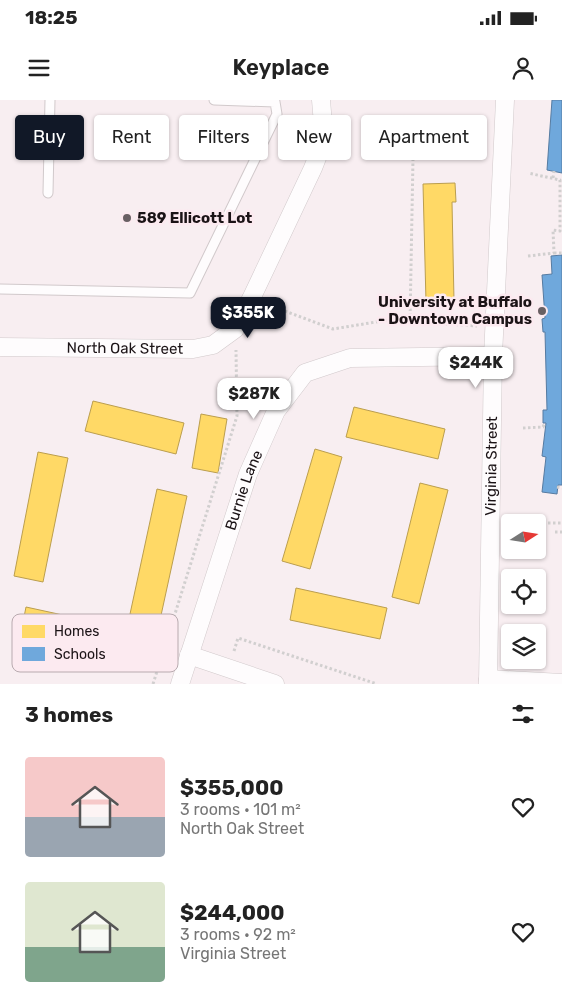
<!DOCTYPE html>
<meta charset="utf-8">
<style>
:root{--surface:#fff;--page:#f2f2f2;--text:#222;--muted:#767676;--accent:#111827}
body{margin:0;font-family:Rubik,sans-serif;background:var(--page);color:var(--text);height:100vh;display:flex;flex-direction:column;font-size:19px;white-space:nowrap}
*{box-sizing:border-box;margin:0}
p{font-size:16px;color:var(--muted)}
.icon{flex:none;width:28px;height:28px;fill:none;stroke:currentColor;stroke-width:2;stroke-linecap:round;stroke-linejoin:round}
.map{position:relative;height:584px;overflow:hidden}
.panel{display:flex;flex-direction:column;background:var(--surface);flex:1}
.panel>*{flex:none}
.top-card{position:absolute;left:15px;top:15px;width:532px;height:45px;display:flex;gap:10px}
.needle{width:32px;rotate:78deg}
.controls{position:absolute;left:501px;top:414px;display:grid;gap:10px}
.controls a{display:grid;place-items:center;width:45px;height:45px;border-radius:5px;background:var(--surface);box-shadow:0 1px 4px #0004;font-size:25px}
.price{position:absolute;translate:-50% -42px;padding:0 11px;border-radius:10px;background:#fff;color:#222;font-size:16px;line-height:32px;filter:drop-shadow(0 1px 2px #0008)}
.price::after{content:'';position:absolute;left:50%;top:30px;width:15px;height:11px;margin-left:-8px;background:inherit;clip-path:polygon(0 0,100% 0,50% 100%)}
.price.selected{background:var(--accent);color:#fff}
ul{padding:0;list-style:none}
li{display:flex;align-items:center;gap:15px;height:125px;padding:0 25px}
li span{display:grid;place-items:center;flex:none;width:140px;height:100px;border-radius:5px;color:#555}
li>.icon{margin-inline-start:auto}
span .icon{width:60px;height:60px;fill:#fffc;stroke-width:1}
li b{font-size:21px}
h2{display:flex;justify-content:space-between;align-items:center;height:60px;padding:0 25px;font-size:21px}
.chip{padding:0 18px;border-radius:5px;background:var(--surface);box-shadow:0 1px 4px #0004;font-size:18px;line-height:45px}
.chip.selected{background:var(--accent);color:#fff}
.status{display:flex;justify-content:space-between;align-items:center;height:35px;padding:0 25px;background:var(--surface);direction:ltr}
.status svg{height:14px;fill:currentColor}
header{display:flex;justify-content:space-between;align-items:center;height:65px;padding:0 25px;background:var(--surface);font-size:22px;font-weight:600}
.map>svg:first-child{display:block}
.homes{fill:#ffd966;stroke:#bb9e4e}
.schools{fill:#6fa8dc;stroke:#567ba1}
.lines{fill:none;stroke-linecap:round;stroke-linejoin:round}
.service-casing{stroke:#d1c9cb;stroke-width:11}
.minor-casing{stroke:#d1c9cb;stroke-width:19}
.path{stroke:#d1cfcf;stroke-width:3;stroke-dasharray:2.5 2.5;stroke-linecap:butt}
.service{stroke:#fefcfd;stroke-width:9}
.minor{stroke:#fefcfd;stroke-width:18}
.poi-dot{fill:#686063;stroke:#fceaf0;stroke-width:2}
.labels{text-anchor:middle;stroke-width:5;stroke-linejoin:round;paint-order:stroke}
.poi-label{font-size:15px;font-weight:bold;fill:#1b1316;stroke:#fceaf0;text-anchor:start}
.street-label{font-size:15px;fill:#1b1316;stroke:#fceaf0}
.key{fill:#fceaf0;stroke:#b8aaaf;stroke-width:1}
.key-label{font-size:14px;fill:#1b1316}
</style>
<div class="status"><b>18:25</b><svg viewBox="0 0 49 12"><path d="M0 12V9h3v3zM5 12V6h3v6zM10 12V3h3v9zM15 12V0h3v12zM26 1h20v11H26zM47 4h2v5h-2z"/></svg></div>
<header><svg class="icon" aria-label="menu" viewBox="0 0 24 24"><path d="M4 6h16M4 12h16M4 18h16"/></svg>Keyplace<svg class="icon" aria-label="person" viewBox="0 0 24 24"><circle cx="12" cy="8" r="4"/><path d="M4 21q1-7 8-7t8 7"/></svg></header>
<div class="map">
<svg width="562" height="584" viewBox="0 0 562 584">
<rect width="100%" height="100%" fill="#f8eef1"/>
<path class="homes" d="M455,83L456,102H452L454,201L426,202L423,84Z
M93,301L184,323L176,354L85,331Z
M354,307L445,329L438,359L346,337Z
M201,314L227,319L218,373L192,368Z
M315,349L342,357L310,469L282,461Z
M38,352L68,358L43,482L14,476Z
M420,383L448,390L419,504L392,497Z
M157,389L187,396L160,520L130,514Z
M296,488L387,508L380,539L290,520Z
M26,507L118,527L111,557L20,537Z"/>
<path class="schools" d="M552,0H562V73L547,70Z
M562,155V385H558L557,394L542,392L546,357L542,356L546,323H543V310H547L545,232H543L542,219L545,218L542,175L552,174L551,156Z"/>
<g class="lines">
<g class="service-casing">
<path id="service" d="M48,93L50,0
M0,189L190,193L277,14L275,2L214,0"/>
</g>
<g class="minor-casing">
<g id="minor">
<path id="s1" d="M0,247L193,249L213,245L235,229L251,199L313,68L322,45L323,24L321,0"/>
<path d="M189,555L275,584"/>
<path d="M488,579L562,583"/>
<path id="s2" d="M180,584L248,374L276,311L305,273L350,258L493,256"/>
<path id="s3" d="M488,584L493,256L505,0"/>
</g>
</g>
<path class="path" d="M553,78L554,71
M554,153H562
M528,156L554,153L553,130L560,131V80L528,73
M266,204L333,229L388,220L477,226
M410,221L413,58
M523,328L543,327L545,323
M557,387L562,388
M521,422H531
M538,423H562
M555,432H562
M234,551L238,538L377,584
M153,584L237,316L236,250"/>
<use href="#service" class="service"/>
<use href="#minor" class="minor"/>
</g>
<g class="poi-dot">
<circle cx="127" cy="118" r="5"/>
<circle cx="542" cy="211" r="5"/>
</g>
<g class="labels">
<g class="poi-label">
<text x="137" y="123">589 Ellicott Lot</text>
<text x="532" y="207" text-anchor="end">University at Buffalo<tspan x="532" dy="17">- Downtown Campus</tspan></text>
</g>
<g class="street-label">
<text dy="5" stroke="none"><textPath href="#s1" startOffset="125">North Oak Street</textPath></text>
<text dy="5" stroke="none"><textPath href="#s3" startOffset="218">Virginia Street</textPath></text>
<text dy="5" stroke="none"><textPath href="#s2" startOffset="204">Burnie Lane</textPath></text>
</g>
</g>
<rect x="12" y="514" width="166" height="58" rx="8" class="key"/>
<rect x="22" y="525" width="23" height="13" fill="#ffd966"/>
<rect x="22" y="547" width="23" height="14" fill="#6fa8dc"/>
<g class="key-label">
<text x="54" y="536">Homes</text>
<text x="54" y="559">Schools</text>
</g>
</svg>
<div class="controls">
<a><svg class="needle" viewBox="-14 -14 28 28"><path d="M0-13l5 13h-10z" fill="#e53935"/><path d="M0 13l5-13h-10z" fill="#767676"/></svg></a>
<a><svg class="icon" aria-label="locate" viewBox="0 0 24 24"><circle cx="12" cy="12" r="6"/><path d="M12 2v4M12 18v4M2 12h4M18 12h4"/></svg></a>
<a><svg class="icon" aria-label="layers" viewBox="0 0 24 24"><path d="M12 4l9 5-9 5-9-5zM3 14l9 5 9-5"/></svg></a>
</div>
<b class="price selected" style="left:248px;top:239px">$355K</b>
<b class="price" style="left:476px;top:289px">$244K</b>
<b class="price" style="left:254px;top:320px">$287K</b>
<div class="top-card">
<a class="chip selected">Buy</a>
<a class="chip">Rent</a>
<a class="chip">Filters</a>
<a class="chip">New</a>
<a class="chip">Apartment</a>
</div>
</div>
<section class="panel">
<h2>3 homes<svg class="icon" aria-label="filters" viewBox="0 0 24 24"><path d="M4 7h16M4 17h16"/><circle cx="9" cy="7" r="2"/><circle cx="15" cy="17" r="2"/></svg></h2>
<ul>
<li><span style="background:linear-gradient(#f6c9c9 60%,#9aa5b1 0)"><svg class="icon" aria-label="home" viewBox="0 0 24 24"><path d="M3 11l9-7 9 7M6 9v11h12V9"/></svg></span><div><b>$355,000</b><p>3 rooms · 101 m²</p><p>North Oak Street</p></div><svg class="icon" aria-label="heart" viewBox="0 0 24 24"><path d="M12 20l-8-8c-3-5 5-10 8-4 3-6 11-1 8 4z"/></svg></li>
<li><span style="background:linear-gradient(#dfe7d0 65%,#7fa58c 0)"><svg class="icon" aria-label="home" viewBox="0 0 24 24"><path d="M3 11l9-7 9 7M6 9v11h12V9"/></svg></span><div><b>$244,000</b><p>3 rooms · 92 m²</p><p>Virginia Street</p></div><svg class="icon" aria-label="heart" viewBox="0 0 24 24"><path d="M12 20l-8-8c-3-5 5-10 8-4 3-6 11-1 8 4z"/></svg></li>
</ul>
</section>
